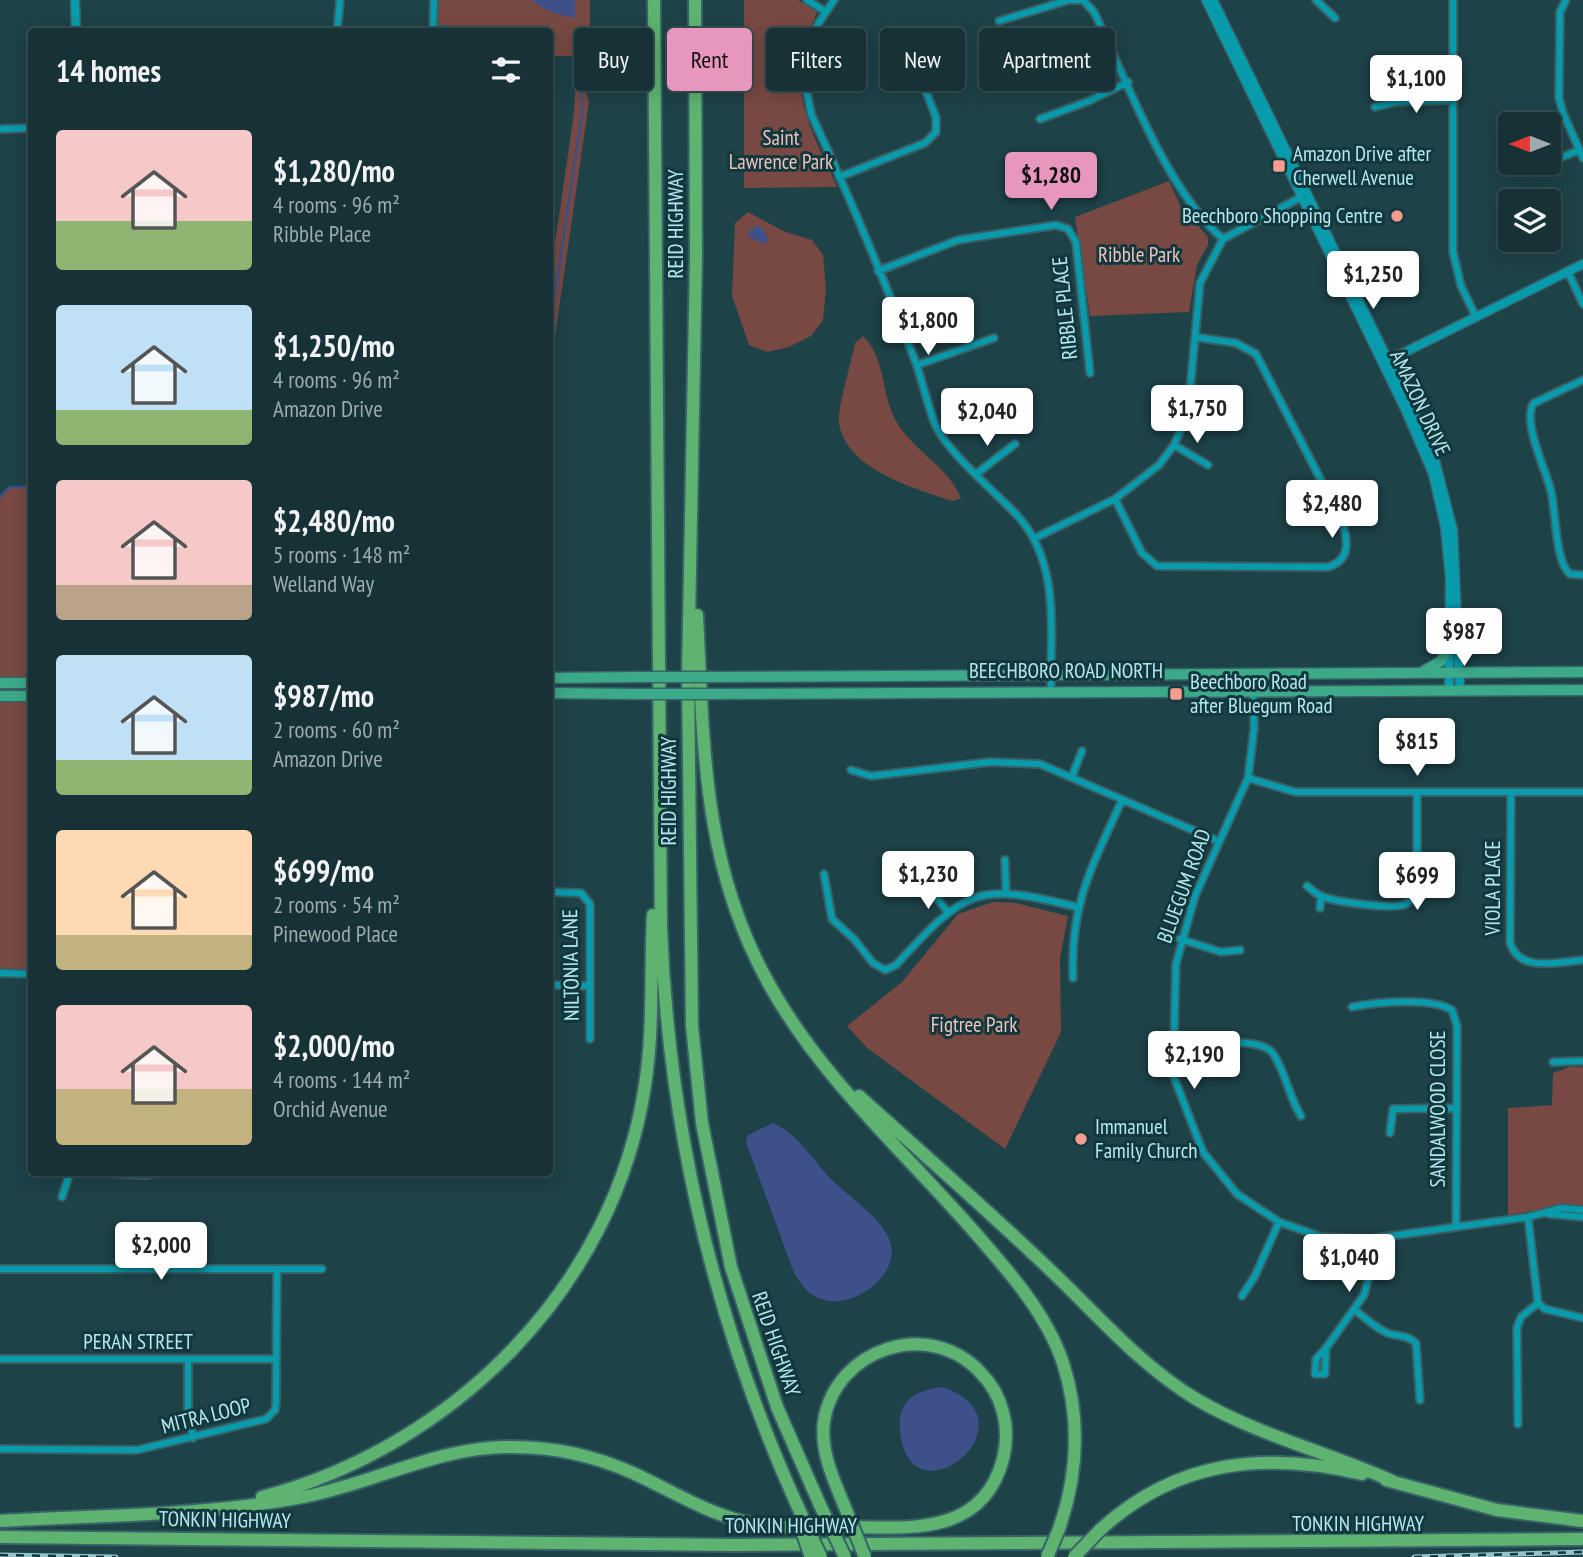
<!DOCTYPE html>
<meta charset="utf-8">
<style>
:root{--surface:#163236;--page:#1f3a3e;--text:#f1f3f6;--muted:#9eaaad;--line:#354d51;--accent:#e797bd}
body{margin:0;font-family:"PT Sans Narrow",sans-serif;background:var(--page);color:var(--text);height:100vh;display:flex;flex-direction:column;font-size:26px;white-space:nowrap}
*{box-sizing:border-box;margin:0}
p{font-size:23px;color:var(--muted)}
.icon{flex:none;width:38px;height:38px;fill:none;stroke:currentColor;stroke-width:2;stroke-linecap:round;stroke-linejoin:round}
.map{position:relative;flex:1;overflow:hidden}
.drawer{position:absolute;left:28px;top:28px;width:525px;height:1148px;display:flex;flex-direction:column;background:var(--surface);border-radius:7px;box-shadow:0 4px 18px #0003,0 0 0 2px var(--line)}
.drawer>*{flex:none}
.banner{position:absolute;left:574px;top:28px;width:665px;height:63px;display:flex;gap:14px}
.needle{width:46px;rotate:270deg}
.controls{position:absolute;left:1498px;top:112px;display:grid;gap:14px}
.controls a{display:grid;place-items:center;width:63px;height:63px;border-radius:7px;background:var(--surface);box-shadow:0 4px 18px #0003,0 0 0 2px var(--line);font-size:35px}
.price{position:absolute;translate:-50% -60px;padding:0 16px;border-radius:7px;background:#fff;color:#222;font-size:23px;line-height:46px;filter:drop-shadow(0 2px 4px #0008)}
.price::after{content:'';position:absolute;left:50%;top:42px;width:21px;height:16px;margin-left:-10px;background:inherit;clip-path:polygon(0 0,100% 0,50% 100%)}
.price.on{background:var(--accent);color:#111}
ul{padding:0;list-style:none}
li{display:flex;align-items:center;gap:21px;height:175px;padding:0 28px}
li span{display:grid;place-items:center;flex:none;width:196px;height:140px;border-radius:7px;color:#555}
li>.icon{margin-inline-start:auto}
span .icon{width:84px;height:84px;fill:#fffc;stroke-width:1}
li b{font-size:30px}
h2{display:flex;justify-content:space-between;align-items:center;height:84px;padding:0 28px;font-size:30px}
.chip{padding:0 24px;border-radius:7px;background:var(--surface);box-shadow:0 4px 18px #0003,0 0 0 2px var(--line);font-size:24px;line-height:63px}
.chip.on{background:var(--accent);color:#111}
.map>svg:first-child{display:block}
.green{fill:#774942}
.water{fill:#3d508a}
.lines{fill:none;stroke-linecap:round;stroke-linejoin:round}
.stream{stroke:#3d508a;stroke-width:2.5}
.minor-casing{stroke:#376268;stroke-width:10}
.tertiary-casing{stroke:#376268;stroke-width:11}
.primary-casing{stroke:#376268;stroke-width:13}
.motorway-casing{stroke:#376268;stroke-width:16}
.minor{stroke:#089bac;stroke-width:6}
.tertiary{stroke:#089bac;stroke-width:8}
.primary{stroke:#3ca988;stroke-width:10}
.motorway{stroke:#5eb370;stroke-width:12}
.rail-casing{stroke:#93c3cb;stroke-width:5}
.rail{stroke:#12383d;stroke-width:2.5;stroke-dasharray:8;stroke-linecap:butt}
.primary-bridge-casing{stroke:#376268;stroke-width:13;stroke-linecap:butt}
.motorway-bridge-casing{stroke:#376268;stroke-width:16;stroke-linecap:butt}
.primary-bridge{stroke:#3ca988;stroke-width:10}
.motorway-bridge{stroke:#5eb370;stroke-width:12}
.poi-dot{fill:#f59d8f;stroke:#12383d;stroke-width:2.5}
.labels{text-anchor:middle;stroke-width:6;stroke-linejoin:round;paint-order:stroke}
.park-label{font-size:21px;fill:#f0c4bd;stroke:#12383d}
.poi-label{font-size:21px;fill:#b4e8f0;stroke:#12383d;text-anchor:start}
.street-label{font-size:21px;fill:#b4e8f0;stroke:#12383d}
</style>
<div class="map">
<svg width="1583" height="1557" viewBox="0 0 1583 1557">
<rect width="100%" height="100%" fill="#1d4248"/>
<path class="green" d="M434,0H590V56H550V32H457L433,28Z
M744,0H798L817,12C809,33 800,56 800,80C801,117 823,154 837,187L744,188Z
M581,72L589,102L550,371V277L574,113L576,74Z
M1169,181L1180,205L1208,237V245L1197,265L1189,312L1090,316L1075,217Z
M748,212L783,231L812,240L823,255L826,289L823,320L811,336L789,347L767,352L749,345L732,296L735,223Z
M863,336C886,358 881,394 896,421C913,451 948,466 961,498L953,501C916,489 846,470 839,423C837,409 852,360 855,343Z
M10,487H31V683H0V497Z
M0,696H31V974L0,973Z
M993,902L1016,903L1068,916L1060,958L1061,1032L1005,1149L867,1048L847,1026L902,982L958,914Z
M1569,1067H1583V1206L1566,1205L1508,1215V1108L1552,1105L1553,1073Z"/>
<path class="water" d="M531,0H575V18L550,12Z
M759,225L768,238L766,244L748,237L750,230Z
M773,1123C796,1132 814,1161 831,1179C849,1197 881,1217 890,1241C902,1275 852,1311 821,1299C808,1295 801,1284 794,1273L746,1142L748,1135Z
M942,1387C1037,1418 920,1520 902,1442C894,1406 907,1392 942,1387Z"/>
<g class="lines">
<path class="stream" d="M550,329L582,113L580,74
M0,497L10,487H32"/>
<g class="minor-casing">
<path id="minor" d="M807,0L826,12
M834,0L818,24L803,70L811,114C849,195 884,279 916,363C923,383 927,404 935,424C946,451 995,492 1016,514C1061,562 1050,630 1051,691
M1083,0L1094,12C1127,81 1166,190 1223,239
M1316,0L1335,18
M1453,0V252L1461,286L1476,317
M1566,0L1560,12L1559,98L1563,113L1583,158
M999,21L1069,0H1081
M433,28L457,32
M337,32L340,0
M433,32L434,0
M1375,107L1396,102L1453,100
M1040,119L1089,101L1128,82
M0,129L32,128
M1546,164L1579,150
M839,177L925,143L936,132V117L915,64
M878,271L958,240L1056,225L1068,229L1076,242L1090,373
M1568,272L1583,304
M917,365L994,338
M1583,380L1534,403C1521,420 1546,470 1551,491C1556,512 1555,562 1570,574L1583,575
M1174,445L1208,465
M976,474L1015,444
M1115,499L1142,553L1157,566L1328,567C1351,560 1348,541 1342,521L1256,354L1236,343L1195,337
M1035,538L1115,499L1159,465L1174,445L1188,412L1200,283L1223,239L1305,195
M1253,675L1254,729L1248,778L1195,896L1176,964L1173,1075L1203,1152L1237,1194L1279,1222L1322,1237L1369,1239L1528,1217L1562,1208L1583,1210
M851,770L871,776L990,762L1040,764L1218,841
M1072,776L1082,751
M1248,778L1295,792H1583
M1511,792L1510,942C1518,973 1557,962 1583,960
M1005,860L1006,892
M824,874L832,919L854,939L873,963L885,970L896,965C965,890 975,881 1077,907
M924,874L931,891L947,911
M1307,886C1311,889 1316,894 1321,896C1336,902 1392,910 1406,904C1411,901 1414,895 1417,891V792
M550,892L581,893L590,904V1039
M1320,908L1321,896
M1180,939L1221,952L1240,950
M0,973L32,974
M1073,978C1070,903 1092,867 1122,800
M550,985L590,986
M1352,1007C1376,1002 1431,997 1452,1010L1457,1026L1456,1226
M1174,1049C1196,1045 1262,1034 1274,1055C1286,1074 1289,1097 1301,1116
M1553,1062L1583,1061
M1390,1133L1393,1109L1455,1108
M84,1172L146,1175L160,1172
M174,1172H272
M62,1197L70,1172
M1549,1214L1583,1217
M1528,1217L1538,1303L1545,1309L1583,1318
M0,1269H322
M1242,1296L1255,1276L1279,1222
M1356,1311C1366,1318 1377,1330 1390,1334C1401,1337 1405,1334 1416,1343L1420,1400
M1326,1348L1316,1359L1315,1374H1325L1326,1348L1364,1295L1369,1276V1239
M0,1359H276
M188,1359V1410L193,1438
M1518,1424L1517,1328L1521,1317L1538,1303
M0,1449L137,1450L266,1419L275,1410L276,1403L277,1269"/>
</g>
<g class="tertiary-casing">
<path id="tertiary" d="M75,0L76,32
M1206,0L1405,409L1433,474L1445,527L1450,578L1449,690
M1213,0L1433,453L1453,530L1460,690
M1385,362L1583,264"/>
</g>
<g class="primary-casing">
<path id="primary" d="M1424,671L1441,661L1450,646
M711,677L1583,672
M550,678L636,677
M0,683H32
M550,693L636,694
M711,694L1583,690
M0,696H32"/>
</g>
<g class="motorway-casing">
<path id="motorway" d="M654,0L661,929C669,1130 714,1321 797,1505
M695,0L696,256L688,675L692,1026L702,1123L731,1267L777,1407L820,1505
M697,615C704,747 702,864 769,984C822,1080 908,1155 978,1236C1011,1274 1047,1315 1063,1363C1081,1419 1078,1474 1059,1529
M859,1096C921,1152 984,1207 1045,1265C1093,1310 1138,1364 1196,1399C1257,1435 1327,1452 1392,1481
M1386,1480L1497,1510L1583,1521
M262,1497C455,1446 615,1286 645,1085C654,1029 650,971 653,915
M0,1521C100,1515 204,1516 303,1497C372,1484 435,1448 506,1447C550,1446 593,1455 633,1473C670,1490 706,1513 746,1522C776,1529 808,1527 840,1527C904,1527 982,1539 1003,1459C1011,1428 1003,1395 980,1372C929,1318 836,1348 824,1421C820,1451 833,1478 844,1505
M1101,1529C1177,1460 1265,1451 1362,1474
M0,1537L734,1545L1583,1539"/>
</g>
<use href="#minor" class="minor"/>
<use href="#tertiary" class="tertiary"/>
<use href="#primary" class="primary"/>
<use href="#motorway" class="motorway"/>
<g class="rail-casing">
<path id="rail" d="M0,1555L116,1557
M1414,1557L1583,1552"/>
</g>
<use href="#rail" class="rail"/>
<g class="primary-bridge-casing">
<path id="primary-bridge" d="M636,677H711
M636,694H711"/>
</g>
<g class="motorway-bridge-casing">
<path id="motorway-bridge" d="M797,1505L821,1557
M820,1505L845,1557
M844,1505L865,1557
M803,1534L811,1557
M1047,1557L1059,1529
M1074,1557L1101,1529"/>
</g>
<use href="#primary-bridge" class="primary-bridge"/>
<use href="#motorway-bridge" class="motorway-bridge"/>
</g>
<g class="poi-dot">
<rect x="1272" y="159" width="14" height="14" rx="3.5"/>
<circle cx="1397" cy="216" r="7"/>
<rect x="1169" y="687" width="14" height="14" rx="3.5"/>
<circle cx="1081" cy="1139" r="7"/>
</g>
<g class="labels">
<g class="park-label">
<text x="781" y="145">Saint<tspan x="781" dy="24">Lawrence Park</tspan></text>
<text x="1139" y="262">Ribble Park</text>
<text x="974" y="1032">Figtree Park</text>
</g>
<g class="poi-label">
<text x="1293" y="161">Amazon Drive after<tspan x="1293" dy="24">Cherwell Avenue</tspan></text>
<text x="1383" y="223" text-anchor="end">Beechboro Shopping Centre</text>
<text x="1190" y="689">Beechboro Road<tspan x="1190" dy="24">after Bluegum Road</tspan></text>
<text x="1095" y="1134">Immanuel<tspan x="1095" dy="24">Family Church</tspan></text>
</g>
<g class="street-label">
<text transform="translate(676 224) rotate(-90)" y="7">REID HIGHWAY</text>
<text transform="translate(1065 308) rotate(-96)" y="7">RIBBLE PLACE</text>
<text transform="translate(1420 403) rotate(65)" y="7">AMAZON DRIVE</text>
<text x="1066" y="678">BEECHBORO ROAD NORTH</text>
<text transform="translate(669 791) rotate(-90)" y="7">REID HIGHWAY</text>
<text transform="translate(1184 886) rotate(-70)" y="7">BLUEGUM ROAD</text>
<text transform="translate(1493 888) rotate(-90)" y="7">VIOLA PLACE</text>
<text transform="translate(571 965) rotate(-91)" y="7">NILTONIA LANE</text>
<text transform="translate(1438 1109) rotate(-90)" y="7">SANDALWOOD CLOSE</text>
<text x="138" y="1349">PERAN STREET</text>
<text transform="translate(776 1344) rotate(71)" y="7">REID HIGHWAY</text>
<text transform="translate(206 1416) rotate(-14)" y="7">MITRA LOOP</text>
<text transform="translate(225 1520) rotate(1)" y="7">TONKIN HIGHWAY</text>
<text x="1358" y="1531">TONKIN HIGHWAY</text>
<text x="791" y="1533">TONKIN HIGHWAY</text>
</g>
</g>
</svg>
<div class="controls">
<a><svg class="needle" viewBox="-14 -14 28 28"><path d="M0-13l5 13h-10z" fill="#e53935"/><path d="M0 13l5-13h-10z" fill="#9eaaad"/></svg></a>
<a><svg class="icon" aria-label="layers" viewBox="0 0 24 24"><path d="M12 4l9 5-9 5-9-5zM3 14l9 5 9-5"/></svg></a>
</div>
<b class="price" style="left:1416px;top:115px">$1,100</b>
<b class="price on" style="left:1051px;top:212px">$1,280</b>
<b class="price" style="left:1373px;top:311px">$1,250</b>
<b class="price" style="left:928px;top:357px">$1,800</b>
<b class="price" style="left:1197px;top:445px">$1,750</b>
<b class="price" style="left:987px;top:448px">$2,040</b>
<b class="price" style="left:1332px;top:540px">$2,480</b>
<b class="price" style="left:1464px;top:668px">$987</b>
<b class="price" style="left:1417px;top:778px">$815</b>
<b class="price" style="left:928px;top:911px">$1,230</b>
<b class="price" style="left:1417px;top:912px">$699</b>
<b class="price" style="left:1194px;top:1091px">$2,190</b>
<b class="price" style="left:161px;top:1282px">$2,000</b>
<b class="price" style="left:1349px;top:1294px">$1,040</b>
<div class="banner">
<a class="chip">Buy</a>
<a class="chip on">Rent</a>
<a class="chip">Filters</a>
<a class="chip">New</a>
<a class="chip">Apartment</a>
</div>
<section class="drawer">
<h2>14 homes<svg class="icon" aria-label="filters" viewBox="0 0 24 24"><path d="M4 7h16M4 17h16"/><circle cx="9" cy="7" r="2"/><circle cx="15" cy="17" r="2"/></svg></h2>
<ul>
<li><span style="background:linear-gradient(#f6c9c9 65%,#8fb573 0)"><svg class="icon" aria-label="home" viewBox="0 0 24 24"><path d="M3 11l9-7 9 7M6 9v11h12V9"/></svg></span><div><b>$1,280/mo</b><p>4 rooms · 96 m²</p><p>Ribble Place</p></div></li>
<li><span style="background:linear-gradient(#bfe0f5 75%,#8fb573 0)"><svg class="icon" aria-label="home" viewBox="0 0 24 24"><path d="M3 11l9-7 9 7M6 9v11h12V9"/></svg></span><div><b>$1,250/mo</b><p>4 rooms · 96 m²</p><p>Amazon Drive</p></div></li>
<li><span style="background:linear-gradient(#f6c9c9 75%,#b9a48a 0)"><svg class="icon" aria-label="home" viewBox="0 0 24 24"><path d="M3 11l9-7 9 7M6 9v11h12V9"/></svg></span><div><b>$2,480/mo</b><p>5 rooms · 148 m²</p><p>Welland Way</p></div></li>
<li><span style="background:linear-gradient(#bfe0f5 75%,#8fb573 0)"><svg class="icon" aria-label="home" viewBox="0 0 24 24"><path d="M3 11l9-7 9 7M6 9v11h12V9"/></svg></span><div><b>$987/mo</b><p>2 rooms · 60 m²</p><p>Amazon Drive</p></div></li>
<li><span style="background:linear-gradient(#ffd9b3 75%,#c2b280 0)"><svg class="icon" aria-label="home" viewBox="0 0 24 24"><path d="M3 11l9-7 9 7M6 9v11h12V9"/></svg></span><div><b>$699/mo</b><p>2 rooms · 54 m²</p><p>Pinewood Place</p></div></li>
<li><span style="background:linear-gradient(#f6c9c9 60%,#c2b280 0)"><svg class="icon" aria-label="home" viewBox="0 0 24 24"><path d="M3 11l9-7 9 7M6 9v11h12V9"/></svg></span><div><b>$2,000/mo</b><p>4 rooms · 144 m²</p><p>Orchid Avenue</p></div></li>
</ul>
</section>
</div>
